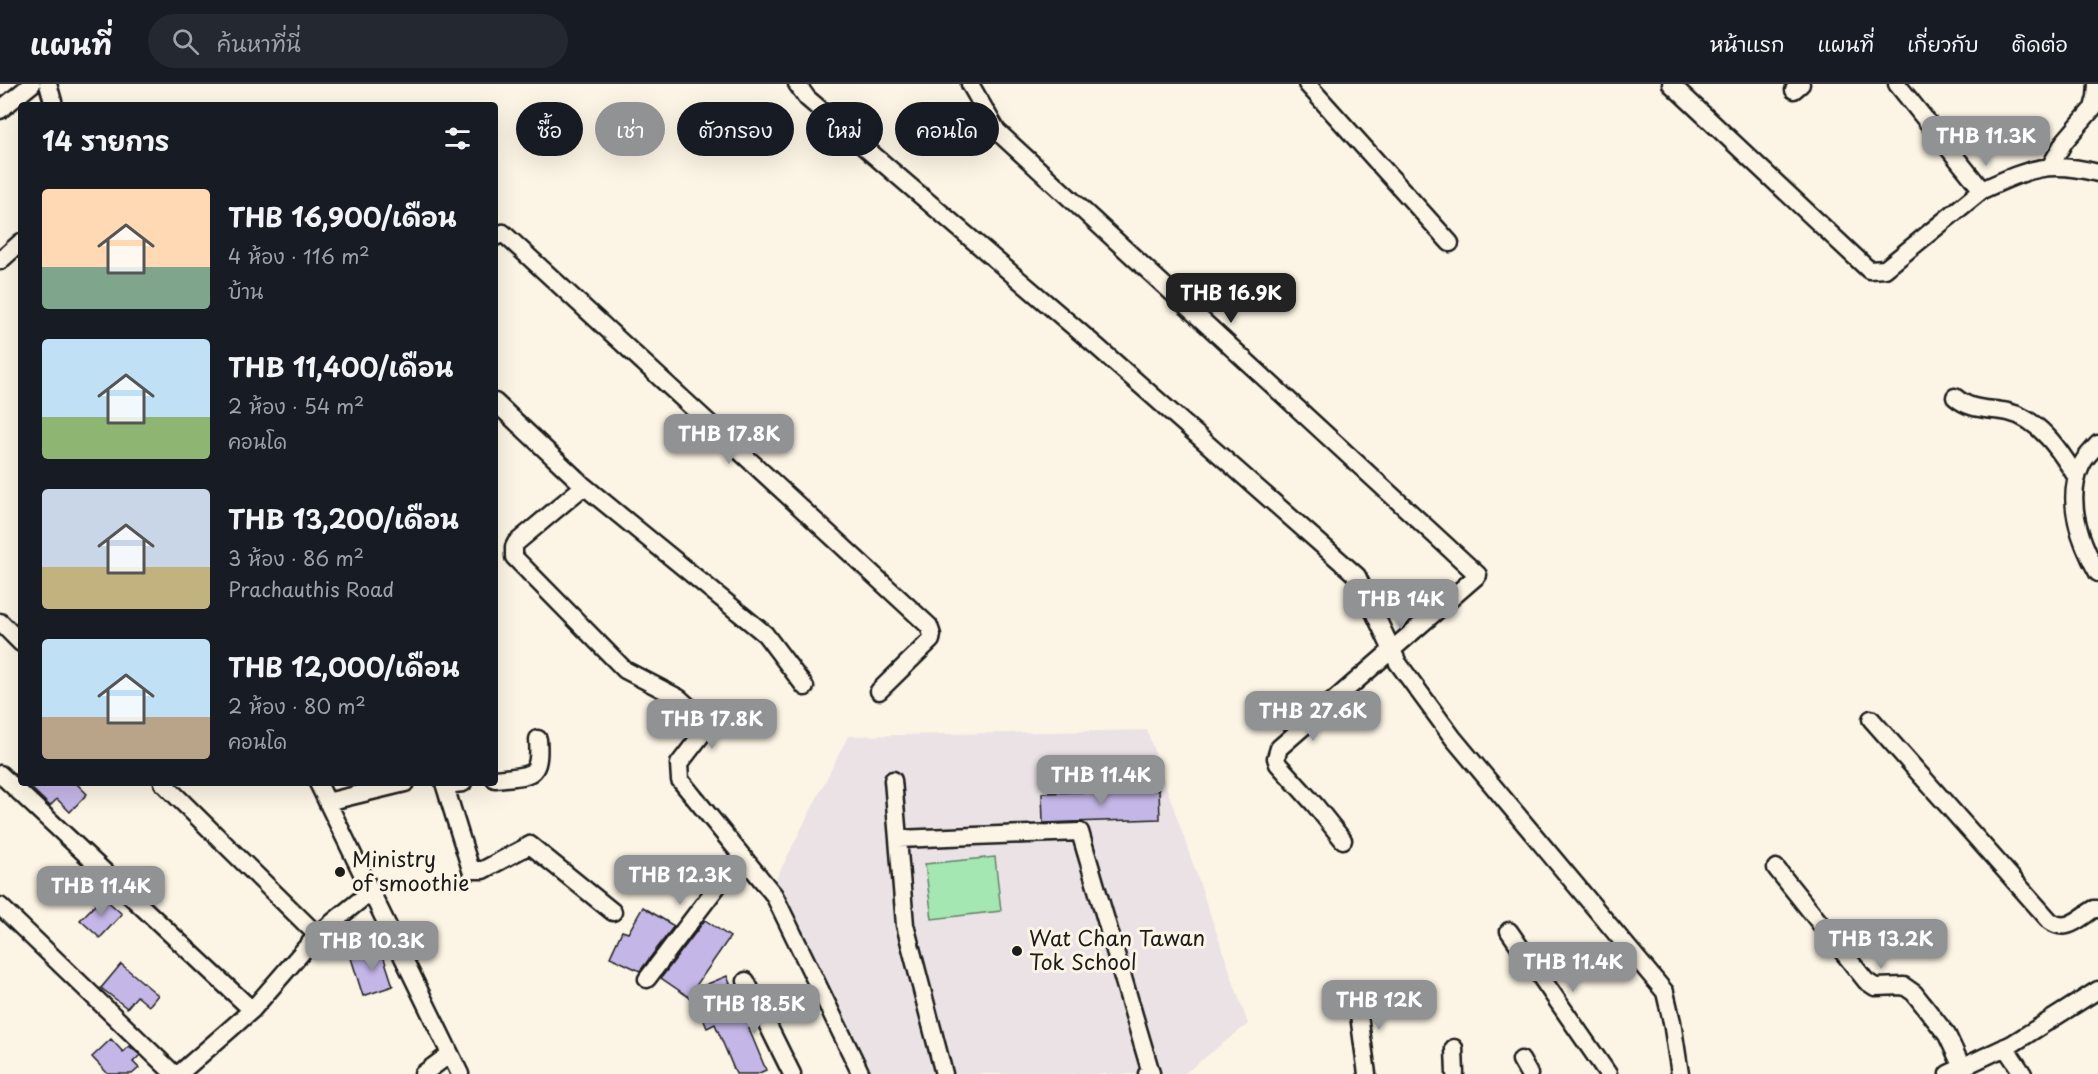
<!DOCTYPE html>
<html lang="th">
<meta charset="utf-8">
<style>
:root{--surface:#171b24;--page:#242831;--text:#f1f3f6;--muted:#9ea1a6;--line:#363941;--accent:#919294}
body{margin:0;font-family:"Playpen Sans","Playpen Sans Thai",sans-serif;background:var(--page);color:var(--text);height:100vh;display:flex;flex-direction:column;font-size:22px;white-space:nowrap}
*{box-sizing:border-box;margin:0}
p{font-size:20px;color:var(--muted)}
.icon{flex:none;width:33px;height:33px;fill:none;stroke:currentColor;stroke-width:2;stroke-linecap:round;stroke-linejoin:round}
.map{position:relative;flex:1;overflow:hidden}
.panel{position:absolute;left:18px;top:18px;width:480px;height:684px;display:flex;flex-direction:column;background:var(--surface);border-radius:6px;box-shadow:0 6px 24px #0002}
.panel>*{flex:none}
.banner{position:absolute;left:516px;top:18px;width:570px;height:54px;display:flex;gap:12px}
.price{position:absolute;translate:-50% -51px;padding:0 14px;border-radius:12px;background:var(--accent);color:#fff;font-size:20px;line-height:39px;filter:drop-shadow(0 2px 3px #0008)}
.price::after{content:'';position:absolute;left:50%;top:36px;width:18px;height:14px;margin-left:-9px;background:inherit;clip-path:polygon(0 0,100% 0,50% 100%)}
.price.on{background:#222;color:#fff}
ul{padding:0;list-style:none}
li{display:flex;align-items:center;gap:18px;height:150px;padding:0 24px}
li span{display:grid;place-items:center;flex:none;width:168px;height:120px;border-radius:6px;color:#555}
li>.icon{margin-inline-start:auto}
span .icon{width:72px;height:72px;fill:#fffc;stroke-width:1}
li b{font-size:26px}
h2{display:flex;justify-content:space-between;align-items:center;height:72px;padding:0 24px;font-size:26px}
.chip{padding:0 21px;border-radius:27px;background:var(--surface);box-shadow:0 6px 24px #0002;font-size:21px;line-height:54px}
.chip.on{background:var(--accent);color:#fff}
header{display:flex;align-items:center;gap:36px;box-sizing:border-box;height:84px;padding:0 30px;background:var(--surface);border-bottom:2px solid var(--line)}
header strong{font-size:28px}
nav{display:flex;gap:33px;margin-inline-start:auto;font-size:21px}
.search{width:420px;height:54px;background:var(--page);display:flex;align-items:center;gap:15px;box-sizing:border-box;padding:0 21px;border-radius:33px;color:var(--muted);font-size:22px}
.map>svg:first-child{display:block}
.built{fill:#ebe2e6}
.green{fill:#a4e7b2;stroke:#608267;stroke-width:1.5}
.building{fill:#c4b6e7;stroke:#1c1c1c;stroke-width:1.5}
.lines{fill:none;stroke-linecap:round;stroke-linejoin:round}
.minor-casing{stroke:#1c1c1c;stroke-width:21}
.minor{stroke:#fcf5e5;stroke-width:16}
.poi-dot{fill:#1c1c1c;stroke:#fcf5e5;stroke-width:2}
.labels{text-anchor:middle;stroke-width:6;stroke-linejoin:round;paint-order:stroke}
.poi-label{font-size:21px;fill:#1c1c1c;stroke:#fcf5e5;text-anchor:start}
</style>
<header>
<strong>แผนที่</strong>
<div class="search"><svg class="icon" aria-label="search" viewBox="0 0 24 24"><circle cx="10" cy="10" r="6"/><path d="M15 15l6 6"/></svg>ค้นหาที่นี่</div>
<nav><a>หน้าแรก</a><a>แผนที่</a><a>เกี่ยวกับ</a><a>ติดต่อ</a></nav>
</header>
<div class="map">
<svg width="2098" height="990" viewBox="0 0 2098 990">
<rect width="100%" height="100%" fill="#fcf5e5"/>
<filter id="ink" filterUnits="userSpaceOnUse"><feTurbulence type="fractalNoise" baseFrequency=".0167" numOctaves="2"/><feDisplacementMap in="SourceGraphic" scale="12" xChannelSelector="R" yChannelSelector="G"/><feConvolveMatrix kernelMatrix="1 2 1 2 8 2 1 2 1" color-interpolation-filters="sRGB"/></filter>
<g filter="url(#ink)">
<path class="built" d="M1147,646L1248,940L1184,990H869L776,795L848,652Z"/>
<path class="green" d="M995,773L1001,827L932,835L925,780Z"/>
<path class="building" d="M26,699H76L87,710L70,728L57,715L50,722Z
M1159,706L1160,735L1043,739L1042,709Z
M103,813L122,830L100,854L80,836Z
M643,823L674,842L640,887L610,873L622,847L628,849Z
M705,836L730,853L693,906L727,892L734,910L740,908L756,942L749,945L766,986L757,990H736L715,940L707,944L696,918L661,894Z
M381,865L393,902L363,912L351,874Z
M121,880L158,911L149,922L137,912L127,924L101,904Z
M111,955L123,968L129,962L140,971L133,978L139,984L132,990H108L92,973Z"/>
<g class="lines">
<g class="minor-casing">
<path id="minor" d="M48,0L54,21
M797,0L807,14L1095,261L1357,492L1398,579L1453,654L1665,908L1672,938L1680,990
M970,0L997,47L1478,491L1279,664L1276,674L1278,680L1315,721L1343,756
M1307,0L1450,159
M1671,0L1869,186L1885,185L1982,106
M1897,0L1982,106C2029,85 2047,76 2098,89
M1794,6L1801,0
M0,26L32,0
M2050,83L2064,58L2093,24L2096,13L2097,0
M495,153L503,149L929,542L932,551L931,556L879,607
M0,177L21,158
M1955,313C1971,327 1988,324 2008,328C2040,335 2061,368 2077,394
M495,318L584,402L765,550L805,603
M2098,360C2092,367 2084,374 2081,382C2065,417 2081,459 2098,489
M584,402L516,459L514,463V473L625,586L679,614L709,641L679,680L680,696L774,811L861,990
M0,538L21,559
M1871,635L2050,837C2067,849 2079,834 2094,825H2098
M0,690L252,926
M495,695C530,691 541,696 538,655
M893,696L898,755
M163,699L317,851
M318,699L460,990
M444,699L471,786H483L530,761L613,828
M445,701L463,699
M327,718L405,699
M1776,784L1866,897L1875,903L1904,902L1914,909L1947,951L1962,983
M0,822L174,990
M1509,847L1608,990
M647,895L741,771
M746,897L792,990
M1356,909L1367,990
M2005,963L2023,990
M1454,964L1455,990
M1521,976L1529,990
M179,990L252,926L317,851L370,808
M423,990L450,970
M944,990L905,841L898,755L1080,748L1151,989L1147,990
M1948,990L2012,960L2098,906"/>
</g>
<use href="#minor" class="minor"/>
</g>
</g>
<g class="poi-dot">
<circle cx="340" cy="788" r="6"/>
<circle cx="1017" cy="867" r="6"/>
</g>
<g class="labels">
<g class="poi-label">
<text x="352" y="783">Ministry<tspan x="352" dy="24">of smoothie</tspan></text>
<text x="1029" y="862">Wat Chan Tawan<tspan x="1029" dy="24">Tok School</tspan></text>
</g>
</g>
</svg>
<b class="price" style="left:1986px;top:83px">THB 11.3K</b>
<b class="price on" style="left:1231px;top:240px">THB 16.9K</b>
<b class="price" style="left:729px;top:381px">THB 17.8K</b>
<b class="price" style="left:1401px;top:546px">THB 14K</b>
<b class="price" style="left:1313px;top:658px">THB 27.6K</b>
<b class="price" style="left:712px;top:666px">THB 17.8K</b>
<b class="price" style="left:1101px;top:722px">THB 11.4K</b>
<b class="price" style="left:680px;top:822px">THB 12.3K</b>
<b class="price" style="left:101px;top:833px">THB 11.4K</b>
<b class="price" style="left:1881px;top:886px">THB 13.2K</b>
<b class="price" style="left:372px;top:888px">THB 10.3K</b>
<b class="price" style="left:1573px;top:909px">THB 11.4K</b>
<b class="price" style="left:1379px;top:947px">THB 12K</b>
<b class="price" style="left:754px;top:951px">THB 18.5K</b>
<div class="banner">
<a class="chip">ซื้อ</a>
<a class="chip on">เช่า</a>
<a class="chip">ตัวกรอง</a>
<a class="chip">ใหม่</a>
<a class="chip">คอนโด</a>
</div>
<section class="panel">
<h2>14 รายการ<svg class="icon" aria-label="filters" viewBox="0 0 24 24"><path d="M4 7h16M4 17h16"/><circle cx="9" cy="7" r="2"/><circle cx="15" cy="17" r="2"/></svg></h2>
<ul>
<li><span style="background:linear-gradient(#ffd9b3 65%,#7fa58c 0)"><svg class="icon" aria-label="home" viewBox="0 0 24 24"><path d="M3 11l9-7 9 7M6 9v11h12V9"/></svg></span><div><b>THB 16,900/เดือน</b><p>4 ห้อง · 116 m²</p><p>บ้าน</p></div></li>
<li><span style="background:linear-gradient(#bfe0f5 65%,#8fb573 0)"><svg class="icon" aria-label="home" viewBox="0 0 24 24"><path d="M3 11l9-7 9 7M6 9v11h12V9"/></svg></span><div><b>THB 11,400/เดือน</b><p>2 ห้อง · 54 m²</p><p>คอนโด</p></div></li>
<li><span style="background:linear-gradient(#c9d6e8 65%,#c2b280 0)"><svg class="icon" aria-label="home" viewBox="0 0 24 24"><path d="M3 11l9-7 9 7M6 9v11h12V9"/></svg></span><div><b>THB 13,200/เดือน</b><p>3 ห้อง · 86 m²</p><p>Prachauthis Road</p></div></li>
<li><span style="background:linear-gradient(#bfe0f5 65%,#b9a48a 0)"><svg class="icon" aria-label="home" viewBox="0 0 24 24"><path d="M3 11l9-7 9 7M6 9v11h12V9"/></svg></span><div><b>THB 12,000/เดือน</b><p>2 ห้อง · 80 m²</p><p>คอนโด</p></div></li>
</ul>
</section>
</div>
